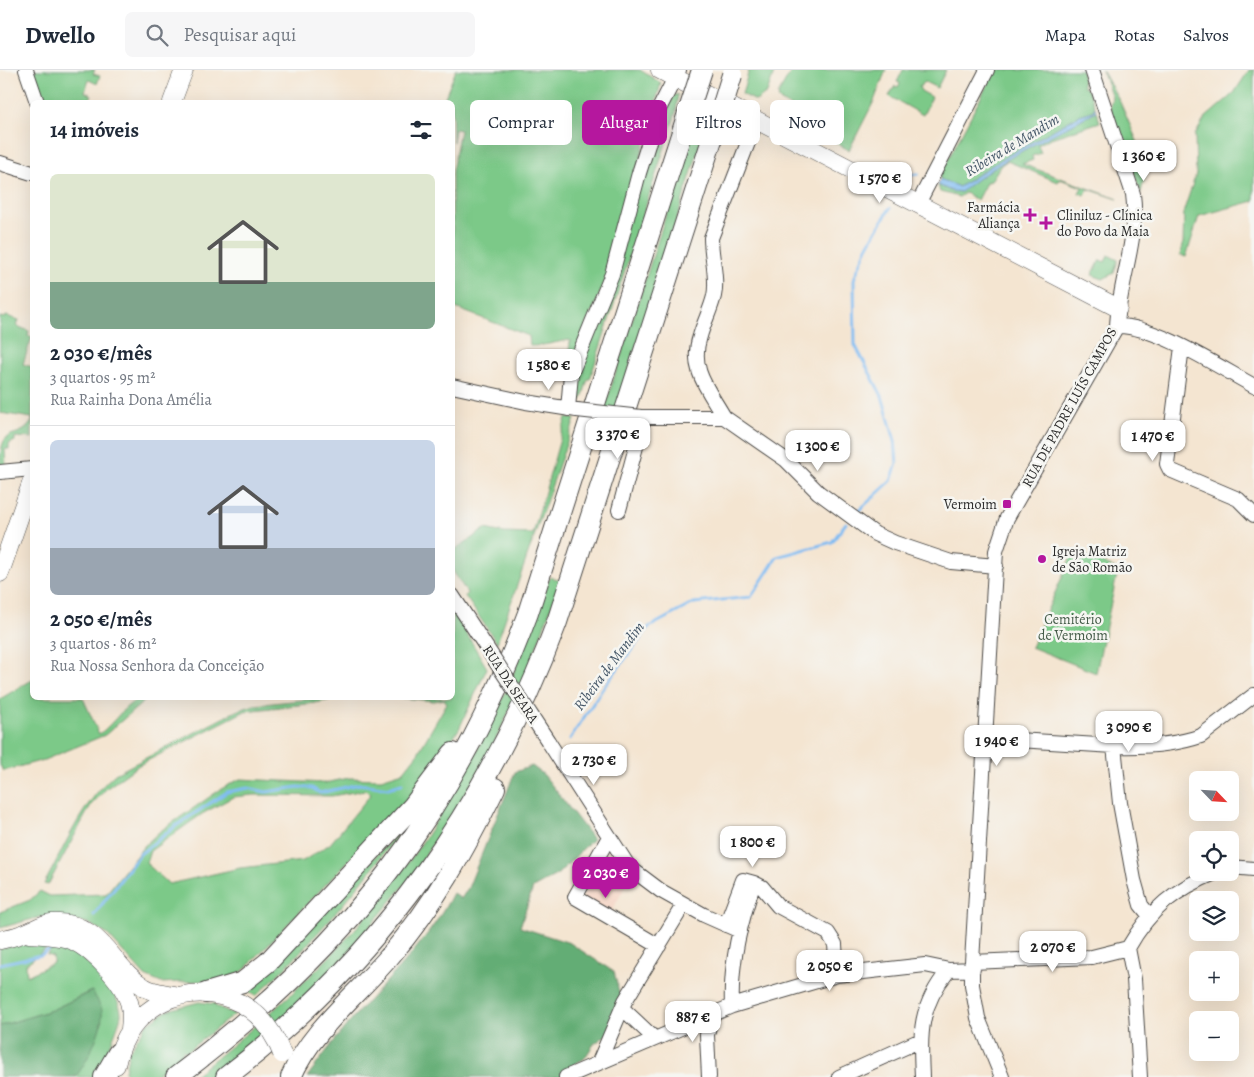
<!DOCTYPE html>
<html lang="pt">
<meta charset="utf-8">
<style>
:root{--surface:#fff;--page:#f6f6f7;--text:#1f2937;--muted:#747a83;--line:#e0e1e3;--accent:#b5179e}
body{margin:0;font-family:Alegreya,serif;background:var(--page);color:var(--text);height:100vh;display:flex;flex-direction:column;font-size:19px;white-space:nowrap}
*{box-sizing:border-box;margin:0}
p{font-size:16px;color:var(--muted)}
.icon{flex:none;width:28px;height:28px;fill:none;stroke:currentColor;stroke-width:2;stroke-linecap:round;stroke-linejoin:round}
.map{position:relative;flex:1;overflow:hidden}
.panel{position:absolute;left:30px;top:30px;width:425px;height:600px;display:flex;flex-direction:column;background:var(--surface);border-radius:8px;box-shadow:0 5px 20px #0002}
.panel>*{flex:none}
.banner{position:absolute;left:470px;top:30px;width:475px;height:45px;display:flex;gap:10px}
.needle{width:32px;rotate:115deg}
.fabs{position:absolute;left:1189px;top:701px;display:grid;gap:10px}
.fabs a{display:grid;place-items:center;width:50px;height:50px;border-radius:8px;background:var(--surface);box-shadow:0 5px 20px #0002;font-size:25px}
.price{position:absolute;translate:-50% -42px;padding:0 11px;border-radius:10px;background:#fff;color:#222;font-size:16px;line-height:32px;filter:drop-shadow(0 1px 2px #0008)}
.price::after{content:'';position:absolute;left:50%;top:30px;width:15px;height:11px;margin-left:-8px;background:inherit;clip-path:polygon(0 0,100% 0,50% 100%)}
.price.current{background:var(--accent);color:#fff}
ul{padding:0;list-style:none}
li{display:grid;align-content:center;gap:10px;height:265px;padding:0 20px}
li+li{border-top:1px solid var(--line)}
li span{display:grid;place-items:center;height:155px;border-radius:8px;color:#555}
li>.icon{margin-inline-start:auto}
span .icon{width:90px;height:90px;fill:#fffc;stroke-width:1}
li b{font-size:21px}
h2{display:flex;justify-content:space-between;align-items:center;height:60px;padding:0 20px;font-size:21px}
.tag{padding:0 18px;border-radius:8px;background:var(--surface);box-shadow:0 5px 20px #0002;font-size:18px;line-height:45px}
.tag.current{background:var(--accent);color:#fff}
header{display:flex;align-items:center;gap:30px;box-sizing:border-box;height:70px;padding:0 25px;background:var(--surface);border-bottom:1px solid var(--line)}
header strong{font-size:24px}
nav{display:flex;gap:28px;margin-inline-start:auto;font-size:18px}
.search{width:350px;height:45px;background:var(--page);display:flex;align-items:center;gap:12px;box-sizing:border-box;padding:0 18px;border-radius:8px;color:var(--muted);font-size:19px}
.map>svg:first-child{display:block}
.built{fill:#f5d3c2}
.green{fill:#7bc988;stroke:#537a5a;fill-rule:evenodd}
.forest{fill:#64ad74;stroke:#486c50}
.water{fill:#80bcf2;stroke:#56748e}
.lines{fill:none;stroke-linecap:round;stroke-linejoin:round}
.stream{stroke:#80bcf2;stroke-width:3}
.minor-casing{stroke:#494744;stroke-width:16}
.major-casing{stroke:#494744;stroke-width:19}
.highway-casing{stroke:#494744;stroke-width:22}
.minor{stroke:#fff;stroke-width:14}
.major{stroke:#fff;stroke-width:18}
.highway{stroke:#fff;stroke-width:20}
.minor-bridge-casing{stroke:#494744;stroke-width:16;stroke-linecap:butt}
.major-bridge-casing{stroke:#494744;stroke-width:19;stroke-linecap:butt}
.highway-bridge-casing{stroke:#494744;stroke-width:22;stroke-linecap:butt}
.minor-bridge{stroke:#fff;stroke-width:14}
.major-bridge{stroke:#fff;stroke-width:18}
.highway-bridge{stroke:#fff;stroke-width:20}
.poi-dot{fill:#b5179e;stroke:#f6f6f2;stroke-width:2}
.labels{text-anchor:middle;stroke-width:5;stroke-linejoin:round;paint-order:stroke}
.poi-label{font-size:14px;fill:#2b2b2b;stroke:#f6f6f2;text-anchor:end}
.street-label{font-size:14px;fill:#2b2b2b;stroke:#f6f6f2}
.park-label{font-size:14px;fill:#435a47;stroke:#f6f6f2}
.water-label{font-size:15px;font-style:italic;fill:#445667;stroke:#f6f6f2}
</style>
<header>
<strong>Dwello</strong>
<div class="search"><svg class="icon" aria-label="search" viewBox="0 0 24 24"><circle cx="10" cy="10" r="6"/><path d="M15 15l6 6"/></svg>Pesquisar aqui</div>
<nav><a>Mapa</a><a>Rotas</a><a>Salvos</a></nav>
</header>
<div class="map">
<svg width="1254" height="1007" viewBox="0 0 1254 1007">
<rect width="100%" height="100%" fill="#f6f6f2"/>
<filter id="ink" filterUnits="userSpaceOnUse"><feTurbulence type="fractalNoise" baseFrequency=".02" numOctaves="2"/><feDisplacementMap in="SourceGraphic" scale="10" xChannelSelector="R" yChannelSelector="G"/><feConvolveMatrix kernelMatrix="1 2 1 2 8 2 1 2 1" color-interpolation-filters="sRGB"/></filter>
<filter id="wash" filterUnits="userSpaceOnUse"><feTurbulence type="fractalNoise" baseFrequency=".0096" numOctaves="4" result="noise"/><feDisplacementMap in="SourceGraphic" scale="20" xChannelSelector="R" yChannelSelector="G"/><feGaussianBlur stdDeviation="1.12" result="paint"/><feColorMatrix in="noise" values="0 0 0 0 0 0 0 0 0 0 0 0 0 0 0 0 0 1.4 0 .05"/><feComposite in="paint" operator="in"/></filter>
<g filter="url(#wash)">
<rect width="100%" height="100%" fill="#f4e5d1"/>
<path class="built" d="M609,777L632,804L610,844L581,829Z"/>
<path class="green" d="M31,0H95L93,4L100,6L97,14L89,10L85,22L92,25L88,32L68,27L42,32Z
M456,0H640L661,13L609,202L568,299L570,270C556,272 544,276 530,276L529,266L453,237L452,101L460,60L455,59L453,72L452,32H443Z
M749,0H775L767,23L756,31L742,24Z
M792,0H886L874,31L849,80L790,49L795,39L779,30L778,24Z
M903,0H946L937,18L925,12L919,17L921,21L932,27L923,45L889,26L895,16L898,17L900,13L897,12Z
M995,0H1085L1082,2L1083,16L1088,20L1095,37L1093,41L1080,45L997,92L959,117L940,109V105Z
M1102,0L1120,32L1147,94L1141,123L1110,37L1112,27Z
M1249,0H1254V131L1199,146L1186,187L1180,185L1183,175L1184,140L1196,104L1195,65L1205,48L1234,23Z
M678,24L676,42L590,309H588L582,329H575L573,316L653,67L673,26Z
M1096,41L1100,52L1051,68L1038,75L1041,83L1032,86L1033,90L1022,94L1118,129L1088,119L1085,125L1079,123L1082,117L1060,109L1058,112L1007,91L1001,95L990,112L987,111L977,130L965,123L959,127L940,122L938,115L951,121L961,122C1001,87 1051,67 1096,41Z
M695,53L706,57L610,359L599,355Z
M1108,185L1118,190L1114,203L1103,209L1092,205L1100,190L1105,192Z
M6,246L19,250L17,256L29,261L28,266L32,267L23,294L32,297V368L15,367V371L9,374V379H5L6,398L0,399C0,349 17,375 32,351V348L0,343V247L5,248Z
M566,348L575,349L497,573L465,526L467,523L453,501V481L485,459L504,463L533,464Z
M1074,480L1118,500L1096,603L1031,577Z
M550,507L561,511L524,610L484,694L412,806L344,888L282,949L211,1007H192C247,964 300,920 347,868C442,764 505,640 550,507Z
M453,541L487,598L459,659L421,715L243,901L222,910L161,913L145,906L108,865L88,853L40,847L0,858V842L30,830L40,821L50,826L106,824L144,776L159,762L221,719L240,709L325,713L349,708L381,709L403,702L418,683L447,633L444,629L434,631L402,628H452ZM365,720L371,724L330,774L303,791L240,798L169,814L146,793L150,781L202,744L233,727L254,725L332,726Z
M32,610V628H83L99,664C116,653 127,627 148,628L105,665L44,690L3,701L0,695V629Z
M321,628H341L315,633L245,641L139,695L107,718L91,735L48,815L44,814C66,775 81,734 115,704L236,641L254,635Z
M403,758C359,819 311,874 256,926L245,919Z
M34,871C45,871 58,873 68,878C85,887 120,923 121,943C122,951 100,999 95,1007H75L88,984L102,952L91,921L52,940L0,956V879ZM48,877L51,880L47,885L53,887V893L27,906L26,894Z
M199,932L215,934V936L235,944L186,982L184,980L182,981L183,984L153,1007H127L125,1001L129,981L147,954L168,940Z"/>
<path class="forest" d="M532,696L544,705L593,769L558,804L533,818L520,857L570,873L614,902L621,930L608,964L594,974L584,989L576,993L565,1007H307C323,986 339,963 357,943C391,906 430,869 453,823L461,829L468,818L515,702Z
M92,921C95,927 102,936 102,942C104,957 85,997 75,1007H0V956L52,940Z"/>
<path class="water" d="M1095,37L1096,41C1051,67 1001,88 961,122L951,121L938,115L940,109L959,117L997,92L1080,45L1093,41Z"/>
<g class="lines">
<path class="stream" d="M910,105L918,104
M856,443L891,411L897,393L895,371L882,326L855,275L854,209L867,177L890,138
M570,669L603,618L649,557L694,533L751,527L777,487L832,472L846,453
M94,845L140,784L177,755L227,722L248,718L266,722L298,717L312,718L320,723L359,714L388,718L402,714
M0,894L41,885L50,879"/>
</g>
</g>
<g filter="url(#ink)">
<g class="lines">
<g class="minor-casing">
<path id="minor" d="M26,0L37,32
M0,93L32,103
M922,126L987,0
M1117,256C1155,255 1219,297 1254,316
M1182,277L1167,394L1170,400L1238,429L1254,445
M452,316L526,332L577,340
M568,339L571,304L612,204L639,103L660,37L679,0
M641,347H724L786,390L818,422L875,464L895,473L951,492L996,496
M724,347C708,319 689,299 700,266C704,252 711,239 714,226C718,208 711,187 711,168L756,52
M0,402L32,399
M619,440L644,347
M452,525L477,563
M984,668L1114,676L1120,733L1134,810L1141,835L1149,845
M548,671L629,797L661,821L704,845L740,861
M1114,676C1142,677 1175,675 1201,666L1254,625
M609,767L575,827L659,876
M1230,797L1254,799
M754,813L762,817L778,836L828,863L835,874L837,905
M726,855L743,810L754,813C740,852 730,894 732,936
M1128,878L1134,909L1140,1007
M972,892L1092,887L1128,878C1150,839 1175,819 1217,802
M622,938L655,969
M599,992L625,931L684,834
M566,1007L732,936L837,905L925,895L949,900L973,899
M709,1007L707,965L712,944
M839,1007L921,970
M922,1007C920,962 919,936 949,900
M1002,1007L978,948L972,915V892L996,481L1007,448L1117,256C1119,212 1139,169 1133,124L1092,0"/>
</g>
<g class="major-casing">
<path id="major" d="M660,0L1118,238
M172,32L184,0
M0,503L32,411
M29,864C42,865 55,865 68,869C89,876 122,910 129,932C132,941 131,950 130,959
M0,870C7,868 15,867 22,864C32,861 41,854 51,853C102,850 110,896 144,917C153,923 166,923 177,926
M116,995C128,936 187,906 242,934"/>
</g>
<g class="highway-casing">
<path id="highway" d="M206,923L243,912L268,892L413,736L453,683
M104,1007L118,983
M176,1007C346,879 454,743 528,543L688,43
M226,1007C380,890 490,733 557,552L716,57
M291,1007C311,960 357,925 390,886C434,835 465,779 495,718"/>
</g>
<use href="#minor" class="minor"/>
<use href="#major" class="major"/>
<use href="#highway" class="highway"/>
<g class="minor-bridge-casing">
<path id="minor-bridge" d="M577,340L641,347
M477,563L548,671"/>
</g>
<g class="major-bridge-casing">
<path id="major-bridge" d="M242,934C261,945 274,962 282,984"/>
</g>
<g class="highway-bridge-casing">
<path id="highway-bridge" d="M688,43L702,0
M716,57L732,5"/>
</g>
<use href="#minor-bridge" class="minor-bridge"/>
<use href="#major-bridge" class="major-bridge"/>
<use href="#highway-bridge" class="highway-bridge"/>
</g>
</g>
<g class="poi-dot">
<path d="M1027.5 137.5h5v5h5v5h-5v5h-5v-5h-5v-5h5z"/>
<path d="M1043.5 145.5h5v5h5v5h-5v5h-5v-5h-5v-5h5z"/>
<rect x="1002" y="429" width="10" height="10" rx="2.5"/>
<circle cx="1042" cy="489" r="5"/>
</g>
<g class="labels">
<g class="poi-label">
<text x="1020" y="142">Farmácia<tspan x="1020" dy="16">Aliança</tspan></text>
<text x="1057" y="150" text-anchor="start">Cliniluz - Clínica<tspan x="1057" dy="16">do Povo da Maia</tspan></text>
<text x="997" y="439">Vermoim</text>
<text x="1052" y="486" text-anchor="start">Igreja Matriz<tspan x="1052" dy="16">de São Romão</tspan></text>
</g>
<g class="street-label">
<text transform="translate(1069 337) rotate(-61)" y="5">RUA DE PADRE LUÍS CAMPOS</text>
<text transform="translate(511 614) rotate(57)" y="5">RUA DA SEARA</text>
</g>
<g class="park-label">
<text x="1073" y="554">Cemitério<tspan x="1073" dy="16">de Vermoim</tspan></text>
</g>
<g class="water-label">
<text transform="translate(1012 75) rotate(-31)" y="5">Ribeira de Mandim</text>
<text transform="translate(609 596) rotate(-53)" y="5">Ribeira de Mandim</text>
</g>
</g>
</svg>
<div class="fabs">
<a><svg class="needle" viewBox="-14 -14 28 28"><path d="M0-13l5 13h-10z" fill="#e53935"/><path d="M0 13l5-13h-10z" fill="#747a83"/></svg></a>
<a><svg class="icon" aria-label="locate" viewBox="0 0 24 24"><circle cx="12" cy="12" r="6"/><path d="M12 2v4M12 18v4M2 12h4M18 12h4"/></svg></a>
<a><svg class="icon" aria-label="layers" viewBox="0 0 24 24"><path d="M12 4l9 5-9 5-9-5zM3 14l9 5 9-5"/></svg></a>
<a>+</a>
<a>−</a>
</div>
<b class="price" style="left:1144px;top:112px">1 360 €</b>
<b class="price" style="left:880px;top:134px">1 570 €</b>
<b class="price" style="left:549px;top:321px">1 580 €</b>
<b class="price" style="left:618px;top:390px">3 370 €</b>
<b class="price" style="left:1153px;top:392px">1 470 €</b>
<b class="price" style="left:818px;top:402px">1 300 €</b>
<b class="price" style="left:1129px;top:683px">3 090 €</b>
<b class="price" style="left:997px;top:697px">1 940 €</b>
<b class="price" style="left:594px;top:716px">2 730 €</b>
<b class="price" style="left:753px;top:798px">1 800 €</b>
<b class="price current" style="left:606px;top:829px">2 030 €</b>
<b class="price" style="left:1053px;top:903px">2 070 €</b>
<b class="price" style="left:830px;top:922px">2 050 €</b>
<b class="price" style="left:693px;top:973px">887 €</b>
<div class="banner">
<a class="tag">Comprar</a>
<a class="tag current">Alugar</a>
<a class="tag">Filtros</a>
<a class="tag">Novo</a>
</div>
<section class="panel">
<h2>14 imóveis<svg class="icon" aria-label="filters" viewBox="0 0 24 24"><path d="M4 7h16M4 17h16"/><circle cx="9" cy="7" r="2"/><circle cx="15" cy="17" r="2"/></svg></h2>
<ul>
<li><span style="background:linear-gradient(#dfe7d0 70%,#7fa58c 0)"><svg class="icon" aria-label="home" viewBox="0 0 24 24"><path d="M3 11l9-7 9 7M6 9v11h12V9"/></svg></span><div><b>2 030 €/mês</b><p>3 quartos · 95 m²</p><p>Rua Rainha Dona Amélia</p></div></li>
<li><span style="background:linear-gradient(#c9d6e8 70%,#9aa5b1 0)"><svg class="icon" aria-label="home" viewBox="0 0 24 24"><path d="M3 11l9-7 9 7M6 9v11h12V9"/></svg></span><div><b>2 050 €/mês</b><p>3 quartos · 86 m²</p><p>Rua Nossa Senhora da Conceição</p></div></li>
</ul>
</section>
</div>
